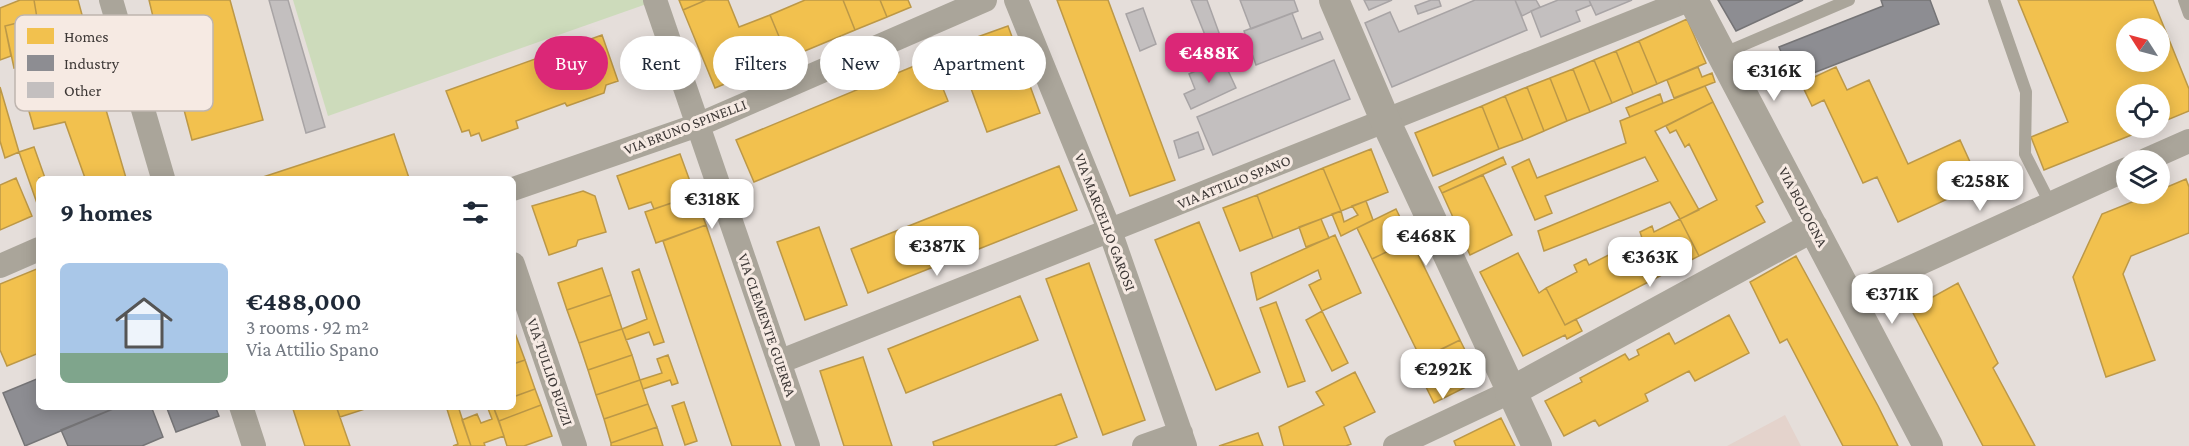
<!DOCTYPE html>
<meta charset="utf-8">
<style>
:root{--surface:#fff;--page:#f2f2f3;--text:#1f2937;--muted:#747a83;--accent:#db2777}
body{margin:0;font-family:"Crimson Pro",serif;background:var(--page);color:var(--text);height:100vh;display:flex;flex-direction:column;font-size:22px;white-space:nowrap}
*{box-sizing:border-box;margin:0}
p{font-size:20px;color:var(--muted)}
.icon{flex:none;width:33px;height:33px;fill:none;stroke:currentColor;stroke-width:2;stroke-linecap:round;stroke-linejoin:round}
.map{position:relative;flex:1;overflow:hidden}
.side{position:absolute;left:36px;top:176px;width:480px;height:234px;display:flex;flex-direction:column;background:var(--surface);border-radius:9px;box-shadow:0 3px 15px #0003}
.side>*{flex:none}
.banner{position:absolute;left:534px;top:36px;width:570px;height:54px;display:flex;gap:12px}
.needle{width:39px;rotate:306deg}
.fabs{position:absolute;left:2116px;top:18px;display:grid;gap:12px}
.fabs a{display:grid;place-items:center;width:54px;height:54px;border-radius:50%;background:var(--surface);box-shadow:0 3px 15px #0003;font-size:30px}
.price{position:absolute;translate:-50% -51px;padding:0 14px;border-radius:12px;background:#fff;color:#222;font-size:20px;line-height:39px;filter:drop-shadow(0 2px 3px #0008)}
.price::after{content:'';position:absolute;left:50%;top:36px;width:18px;height:14px;margin-left:-9px;background:inherit;clip-path:polygon(0 0,100% 0,50% 100%)}
.price.on{background:var(--accent);color:#fff}
ul{padding:0;list-style:none}
li{display:flex;align-items:center;gap:18px;height:150px;padding:0 24px}
li span{display:grid;place-items:center;flex:none;width:168px;height:120px;border-radius:9px;color:#555}
li>.icon{margin-inline-start:auto}
span .icon{width:72px;height:72px;fill:#fffc;stroke-width:1}
li b{font-size:26px}
h2{display:flex;justify-content:space-between;align-items:center;height:72px;padding:0 24px;font-size:26px}
.chip{padding:0 21px;border-radius:27px;background:var(--surface);box-shadow:0 3px 15px #0003;font-size:21px;line-height:54px}
.chip.on{background:var(--accent);color:#fff}
.map>svg:first-child{display:block}
.education{fill:#e4d3cc}
.green{fill:#cddbbb}
.homes{fill:#f2c14e;stroke:#bc9847;stroke-width:1.5;fill-rule:evenodd}
.industry{fill:#8d8d92;stroke:#757476;stroke-width:1.5}
.building{fill:#c3bfbf;stroke:#a8a4a5;stroke-width:1.5}
.lines{fill:none;stroke-linecap:round;stroke-linejoin:round}
.service{stroke:#aaa59a;stroke-width:12}
.minor{stroke:#aaa59a;stroke-width:24}
.tertiary{stroke:#aaa59a;stroke-width:30}
.labels{text-anchor:middle;stroke-width:6;stroke-linejoin:round;paint-order:stroke}
.street-label{font-size:15px;fill:#3d3836;stroke:#f6eae3}
.key{fill:#f6eae3;stroke:#beb5af;stroke-width:1.5}
.key-label{font-size:16px;fill:#3d3836}
</style>
<div class="map">
<svg width="2189" height="446" viewBox="0 0 2189 446">
<rect width="100%" height="100%" fill="#e5deda"/>
<path class="education" d="M1785,415L1801,446H1727Z"/>
<path class="green" d="M293,0H658L328,116Z"/>
<path class="homes" d="M20,0H34L37,18L5,26L11,56L0,60V8Z
M34,0H78L91,48L14,68L5,26L37,18Z
M149,0H230L263,120L192,140L179,91L212,81L200,39L160,46Z
M679,0H706L683,10Z
M706,0H728L739,27L770,15L788,58L715,88L683,10Z
M805,0H843L855,30L788,58L770,15Z
M843,0H880L887,17L855,30Z
M880,0H908L911,7L887,17Z
M1057,0H1108L1175,180L1130,196Z
M2018,0H2153L2189,89V111L2160,123V94H2127V128H2149L2044,170L2031,137L2068,122ZM2127,28H2160V62H2127Z
M1687,19L1706,63L1657,84L1639,41Z
M1008,26L1040,113L987,132L955,45Z
M602,35L618,81L606,85L604,93L567,106L565,103L516,121L518,128L482,141L479,133L471,136L469,130L462,132L446,91Z
M1639,41L1657,84L1633,94L1616,51Z
M1616,51L1633,94L1612,103L1594,60Z
M931,59L948,101L754,182L736,140Z
M1594,60L1612,103L1590,112L1573,69Z
M1698,67L1702,77L1712,73L1715,82L1674,98L1667,80Z
M1836,67L1847,90L1869,80L1908,164L1960,140L1980,184L1898,222L1877,177L1863,183L1824,100L1812,106L1801,83Z
M94,69L126,178H85L65,122L34,129L23,90Z
M1573,69L1590,112L1567,121L1550,78Z
M1550,78L1567,121L1544,131L1527,87Z
M1705,86L1713,102L1655,131L1699,210L1680,219L1670,202L1544,251L1538,231L1658,181L1645,157L1545,196L1552,213L1535,220L1512,167L1529,159L1537,178L1626,143L1620,121Z
M0,87L19,152L5,158L0,141Z
M1527,87L1544,131L1523,140L1505,96Z
M1660,94L1663,103L1630,117L1626,108Z
M1505,96L1523,140L1499,149L1482,106Z
M1713,102L1763,202L1756,206L1765,222L1699,256L1680,219L1717,200L1689,144L1685,147L1676,130L1670,133L1666,126Z
M1482,106L1499,149L1433,176L1415,133Z
M394,134L409,178H260Z
M34,147L45,178H39V209L19,152Z
M1371,149L1388,192L1341,211L1323,168Z
M680,154L695,195L654,209L651,202L629,209L617,176Z
M1503,157L1506,164L1442,193L1439,187Z
M1059,166L1077,210L868,293L851,249Z
M1323,168L1341,211L1273,238L1257,195Z
M1483,175L1512,235L1470,255L1442,193Z
M16,178L32,216L0,230V185Z
M2186,179L2189,187V233L2131,256L2123,274L2155,360L2106,377L2073,277L2102,214L2152,194H2160V190Z
M583,191L595,196L606,232L578,240L576,246L549,255L532,206Z
M695,195L706,225L656,243L645,212Z
M1257,195L1273,238L1240,251L1223,208Z
M1366,201L1373,220L1341,236L1332,214L1341,211L1344,222L1358,215L1352,206Z
M1396,209L1411,240L1372,259L1357,228Z
M1321,219L1329,238L1306,247L1299,227Z
M1680,219L1699,256L1565,325L1546,288L1577,272L1574,265L1586,259L1589,265L1642,238L1640,232L1652,226L1654,232Z
M1199,222L1260,372L1216,390L1155,240Z
M706,225L781,446H732L663,241Z
M819,227L847,305L805,320L777,242Z
M1335,235L1361,293L1322,311L1309,285L1321,279L1318,270L1257,300L1251,273Z
M1411,240L1460,340L1421,359L1372,259Z
M1518,253L1539,293L1546,288L1565,325L1576,319L1582,331L1567,339L1565,335L1523,356L1480,272Z
M1796,256L1878,406L1898,446H1843L1787,339L1780,343L1750,282Z
M1089,263L1145,420L1103,435L1046,279Z
M39,268V353L7,366L0,350V284Z
M602,268L611,295L567,310L558,283Z
M639,269L664,342L654,345L649,332L626,340L622,329L647,319L632,272Z
M1958,283L1998,363L1993,368L2035,446H1983L1911,309Z
M611,295L622,329L579,343L567,310Z
M1020,296L1038,340L906,393L888,349Z
M1276,302L1305,381L1288,387L1260,308Z
M1322,311L1348,363L1332,371L1306,320Z
M1729,315L1749,353L1695,381L1689,371L1645,394L1648,401L1599,426L1595,420L1564,436L1545,401L1582,382L1580,378L1625,354L1629,360L1639,355L1637,350L1669,333L1675,344Z
M622,329L632,355L588,370L579,343Z
M515,333L525,360L513,364V334Z
M1460,340L1480,380L1434,403L1414,363Z
M632,355L640,380L596,395L588,370Z
M668,355L678,383L672,385L670,380L643,389L640,380L662,373L657,359Z
M863,357L892,446H844L820,371Z
M525,360L535,389L513,397V364Z
M1355,372L1375,412L1344,427L1351,444L1346,446H1284L1279,427L1324,405L1316,392Z
M640,380L648,404L604,419L596,395Z
M535,389L541,405L499,421L493,406H513V397Z
M1061,394L1077,437L1054,446H934L933,442Z
M684,402L697,441L685,445L672,406Z
M648,404L657,427L611,443L604,419Z
M541,405L552,436L524,446H507L499,421Z
M292,406H336L350,446H305Z
M336,406H365V409L340,417Z
M446,406H458L471,446H453L458,444Z
M487,406H493L504,436L484,443L485,446H471L462,420L477,414L481,423L492,419Z
M1501,418L1515,446H1456L1454,441Z
M657,427L663,446H611V443Z
M1258,433L1263,446H1219Z"/>
<path class="industry" d="M1718,0H1803L1736,31Z
M1881,0H1930L1939,24L1793,81L1779,47L1883,6Z
M39,378V406H120L25,446L3,393Z
M120,406H151L163,437L142,446H68L61,430Z
M166,406H215L219,416L176,432Z"/>
<path class="building" d="M269,0H288L325,127L306,133Z
M1191,0H1207L1222,41L1209,45Z
M1240,0H1294L1298,11L1251,29Z
M1364,0H1392L1369,10Z
M1431,0H1439L1441,6L1418,14L1415,6Z
M1475,0H1515L1527,30L1392,87L1365,23L1390,12L1399,32Z
M1515,0H1536L1540,7L1522,16Z
M1558,0H1589L1591,5L1576,11L1580,21L1541,37L1531,11Z
M1589,0H1632L1596,15Z
M1143,8L1156,44L1140,51L1126,14Z
M1292,13L1302,39L1320,32L1323,39L1256,65L1244,31Z
M1334,60L1350,99L1213,155L1197,117Z
M1217,61L1220,67L1225,64L1236,88L1191,109L1184,94L1195,89L1189,74Z
M1198,132L1204,149L1179,158L1174,141Z"/>
<g class="lines">
<path class="service" d="M1994,0L2026,92L2025,154L2050,203
M2184,0L2189,14
M1722,54L1849,0"/>
<path class="minor" d="M111,0L163,178
M655,0L808,446
M1016,0L1110,231L1185,446
M2146,160L2189,141
M513,189L698,125L985,0
M513,264L575,446
M0,266L39,249
M1850,295L2127,169
M779,362L1688,0
M241,406L254,446
M1144,446L1181,433
M1395,446L1510,392"/>
<path class="tertiary" d="M1334,0L1386,122L1537,446
M1693,0L1928,446
M1510,392L1813,227"/>
</g>
<g class="labels">
<g class="street-label">
<text transform="translate(685 127) rotate(-21)" y="5">VIA BRUNO SPINELLI</text>
<text transform="translate(1234 182) rotate(-22)" y="5">VIA ATTILIO SPANO</text>
<text transform="translate(1803 207) rotate(62)" y="5">VIA BOLOGNA</text>
<text transform="translate(1105 222) rotate(69)" y="5">VIA MARCELLO GAROSI</text>
<text transform="translate(767 325) rotate(71)" y="5">VIA CLEMENTE GUERRA</text>
<text transform="translate(550 372) rotate(71)" y="5">VIA TULLIO BUZZI</text>
</g>
</g>
<rect x="15" y="15" width="198" height="96" rx="9" class="key"/>
<rect x="27" y="28" width="27" height="16" fill="#f2c14e"/>
<rect x="27" y="55" width="27" height="16" fill="#8d8d92"/>
<rect x="27" y="82" width="27" height="16" fill="#c3bfbf"/>
<g class="key-label">
<text x="64" y="42">Homes</text>
<text x="64" y="69">Industry</text>
<text x="64" y="96">Other</text>
</g>
</svg>
<div class="fabs">
<a><svg class="needle" viewBox="-14 -14 28 28"><path d="M0-13l5 13h-10z" fill="#e53935"/><path d="M0 13l5-13h-10z" fill="#747a83"/></svg></a>
<a><svg class="icon" aria-label="locate" viewBox="0 0 24 24"><circle cx="12" cy="12" r="6"/><path d="M12 2v4M12 18v4M2 12h4M18 12h4"/></svg></a>
<a><svg class="icon" aria-label="layers" viewBox="0 0 24 24"><path d="M12 4l9 5-9 5-9-5zM3 14l9 5 9-5"/></svg></a>
</div>
<b class="price on" style="left:1209px;top:84px">€488K</b>
<b class="price" style="left:1774px;top:102px">€316K</b>
<b class="price" style="left:1980px;top:212px">€258K</b>
<b class="price" style="left:712px;top:230px">€318K</b>
<b class="price" style="left:1426px;top:267px">€468K</b>
<b class="price" style="left:937px;top:277px">€387K</b>
<b class="price" style="left:1650px;top:288px">€363K</b>
<b class="price" style="left:1892px;top:325px">€371K</b>
<b class="price" style="left:1443px;top:400px">€292K</b>
<div class="banner">
<a class="chip on">Buy</a>
<a class="chip">Rent</a>
<a class="chip">Filters</a>
<a class="chip">New</a>
<a class="chip">Apartment</a>
</div>
<section class="side">
<h2>9 homes<svg class="icon" aria-label="filters" viewBox="0 0 24 24"><path d="M4 7h16M4 17h16"/><circle cx="9" cy="7" r="2"/><circle cx="15" cy="17" r="2"/></svg></h2>
<ul>
<li><span style="background:linear-gradient(#a9c7e8 75%,#7fa58c 0)"><svg class="icon" aria-label="home" viewBox="0 0 24 24"><path d="M3 11l9-7 9 7M6 9v11h12V9"/></svg></span><div><b>€488,000</b><p>3 rooms · 92 m²</p><p>Via Attilio Spano</p></div></li>
</ul>
</section>
</div>
